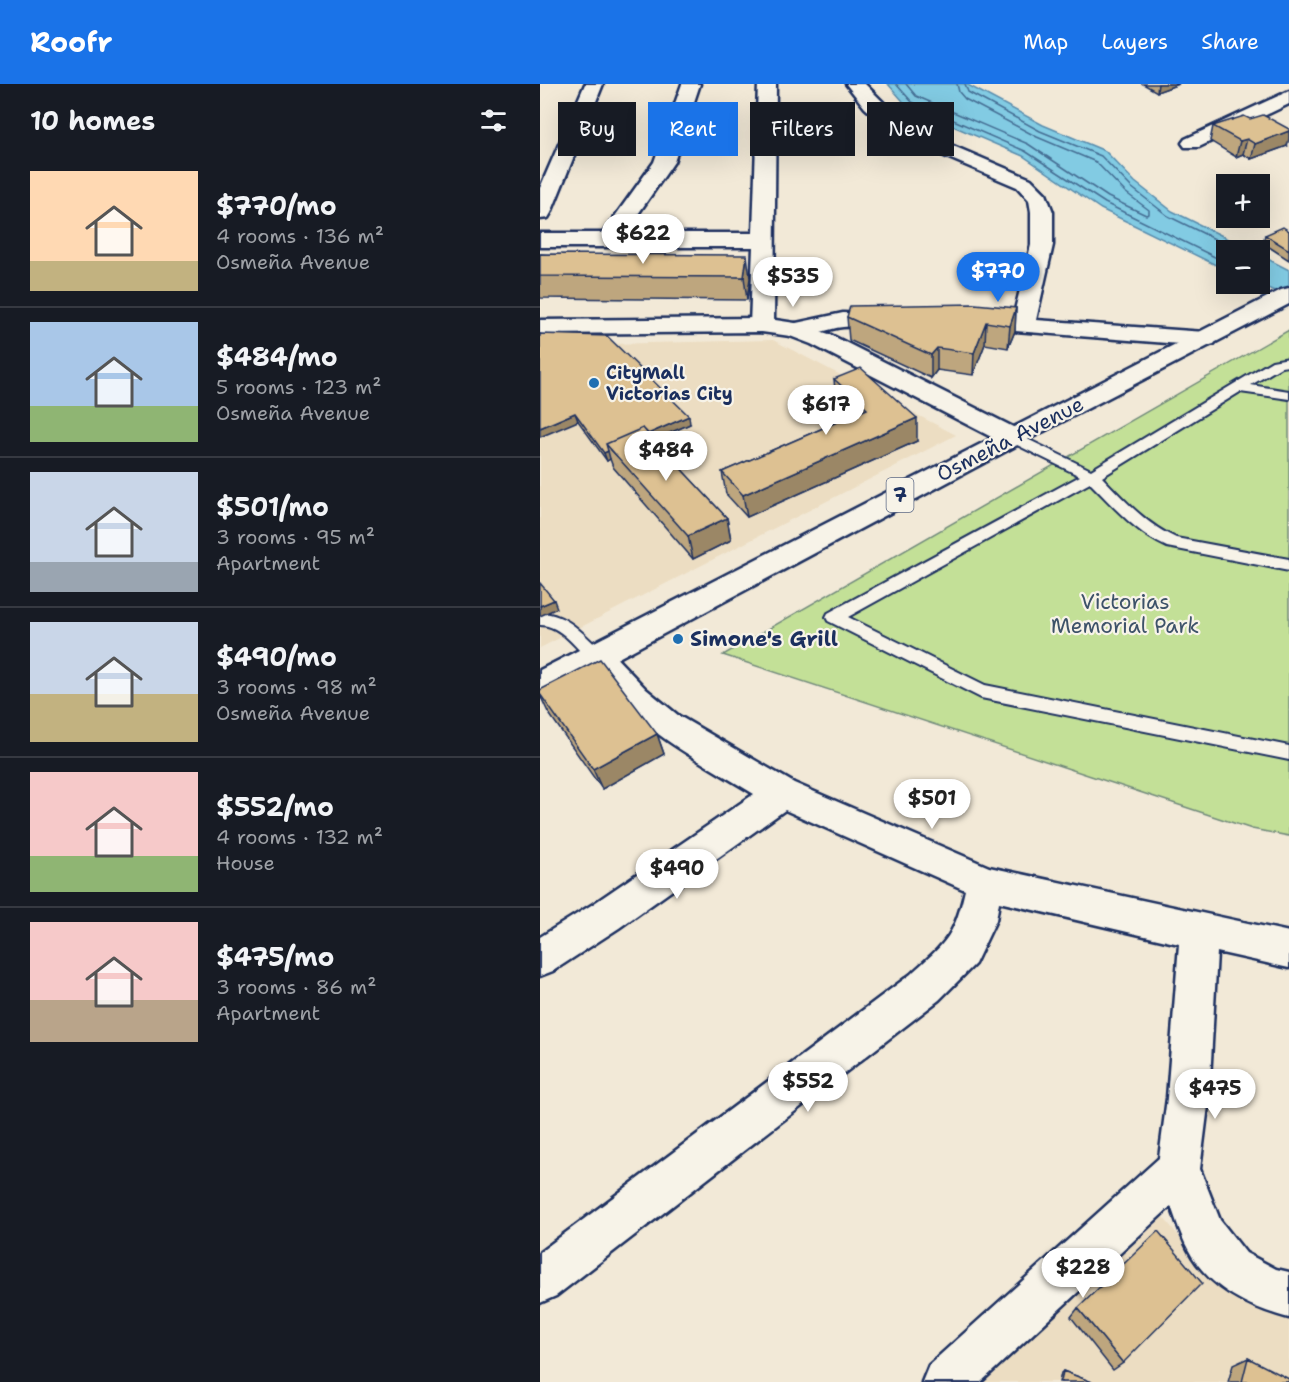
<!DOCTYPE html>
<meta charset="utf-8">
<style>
:root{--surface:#171b24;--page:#20242c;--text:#f1f3f6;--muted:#9ea1a6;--line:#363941;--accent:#1a73e8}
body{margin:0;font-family:"Shantell Sans",sans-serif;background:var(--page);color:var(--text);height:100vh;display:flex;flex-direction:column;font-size:22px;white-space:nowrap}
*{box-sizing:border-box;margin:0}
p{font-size:20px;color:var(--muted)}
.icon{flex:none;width:33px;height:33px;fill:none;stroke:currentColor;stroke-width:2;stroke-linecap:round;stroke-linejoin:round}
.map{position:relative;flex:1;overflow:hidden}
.panel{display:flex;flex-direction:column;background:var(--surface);width:540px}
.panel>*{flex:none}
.banner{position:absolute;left:18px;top:18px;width:570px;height:54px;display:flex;gap:12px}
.buttons{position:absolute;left:676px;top:90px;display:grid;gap:12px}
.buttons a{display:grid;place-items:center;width:54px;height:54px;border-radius:0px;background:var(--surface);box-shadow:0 6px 24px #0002;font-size:30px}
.price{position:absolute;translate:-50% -51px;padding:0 14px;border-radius:21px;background:#fff;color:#222;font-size:20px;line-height:39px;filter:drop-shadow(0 2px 3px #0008)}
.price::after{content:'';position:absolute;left:50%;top:36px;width:18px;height:14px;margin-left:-9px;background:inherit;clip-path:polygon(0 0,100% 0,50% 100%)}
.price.current{background:var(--accent);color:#fff}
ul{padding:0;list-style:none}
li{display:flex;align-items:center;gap:18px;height:150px;padding:0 30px}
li+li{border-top:2px solid var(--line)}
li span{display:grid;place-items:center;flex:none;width:168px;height:120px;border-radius:0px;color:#555}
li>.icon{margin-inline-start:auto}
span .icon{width:72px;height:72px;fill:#fffc;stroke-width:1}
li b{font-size:26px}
h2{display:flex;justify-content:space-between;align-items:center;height:72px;padding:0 30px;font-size:26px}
.chip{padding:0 21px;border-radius:0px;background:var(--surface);box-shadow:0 6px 24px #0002;font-size:21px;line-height:54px}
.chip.current{background:var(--accent);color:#fff}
header{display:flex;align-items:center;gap:36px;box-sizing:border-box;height:84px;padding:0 30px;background:var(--accent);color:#fff}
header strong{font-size:28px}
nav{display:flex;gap:33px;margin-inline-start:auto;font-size:21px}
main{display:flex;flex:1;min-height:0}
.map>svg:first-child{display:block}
.built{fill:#ecddc2}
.green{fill:#c3e097;stroke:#6f887a;stroke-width:1.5}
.water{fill:#82cbe3;stroke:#598dae;stroke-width:1.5}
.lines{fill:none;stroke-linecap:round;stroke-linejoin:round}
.shore{stroke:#446d93;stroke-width:1.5}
.service-casing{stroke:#1b2f5e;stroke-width:4}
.minor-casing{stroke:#1b2f5e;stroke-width:5}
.tertiary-casing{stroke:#1b2f5e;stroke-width:5}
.primary-casing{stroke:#1b2f5e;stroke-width:5}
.service{fill:#f7f3e8;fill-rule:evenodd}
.minor{fill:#f7f3e8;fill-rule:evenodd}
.tertiary{fill:#f7f3e8;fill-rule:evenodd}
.primary{fill:#f7f3e8;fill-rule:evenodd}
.wall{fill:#bea67e;stroke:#1b2f5e;stroke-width:1.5}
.shaded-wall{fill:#9b8766;stroke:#1b2f5e;stroke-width:1.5}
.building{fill:#ddc192;stroke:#1b2f5e;stroke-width:1.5}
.poi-dot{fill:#1f6fb2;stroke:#f7f3e8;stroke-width:2}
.labels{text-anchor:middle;stroke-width:4.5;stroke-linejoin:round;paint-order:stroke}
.far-poi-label{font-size:18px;font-weight:bold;fill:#1b2f5e;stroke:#f7f3e8;text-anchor:start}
.shield{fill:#f7f3e8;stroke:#5d6a87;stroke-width:1.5}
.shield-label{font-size:20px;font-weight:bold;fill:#1b2f5e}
.street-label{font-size:21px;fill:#1b2f5e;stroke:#f7f3e8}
.park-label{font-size:21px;fill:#3d5269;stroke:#f7f3e8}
.poi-label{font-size:21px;font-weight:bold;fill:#1b2f5e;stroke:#f7f3e8;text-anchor:start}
</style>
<header>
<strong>Roofr</strong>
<nav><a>Map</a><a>Layers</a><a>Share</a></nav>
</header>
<main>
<section class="panel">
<h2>10 homes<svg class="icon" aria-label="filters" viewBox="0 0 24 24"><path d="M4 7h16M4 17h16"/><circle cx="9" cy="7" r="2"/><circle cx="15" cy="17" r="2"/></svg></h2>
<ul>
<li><span style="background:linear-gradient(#ffd9b3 75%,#c2b280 0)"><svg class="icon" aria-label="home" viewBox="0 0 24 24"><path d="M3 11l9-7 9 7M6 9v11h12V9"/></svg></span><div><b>$770/mo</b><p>4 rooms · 136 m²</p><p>Osmeña Avenue</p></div></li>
<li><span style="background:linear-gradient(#a9c7e8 70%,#8fb573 0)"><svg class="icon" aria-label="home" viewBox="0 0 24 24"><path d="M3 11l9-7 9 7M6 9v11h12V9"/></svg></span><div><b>$484/mo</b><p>5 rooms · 123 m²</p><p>Osmeña Avenue</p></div></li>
<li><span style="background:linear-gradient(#c9d6e8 75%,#9aa5b1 0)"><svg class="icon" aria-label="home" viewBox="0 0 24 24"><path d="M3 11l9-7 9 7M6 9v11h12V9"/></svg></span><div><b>$501/mo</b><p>3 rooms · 95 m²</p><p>Apartment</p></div></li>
<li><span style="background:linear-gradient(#c9d6e8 60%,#c2b280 0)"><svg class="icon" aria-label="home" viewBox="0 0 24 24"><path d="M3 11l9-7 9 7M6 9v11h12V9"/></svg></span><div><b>$490/mo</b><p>3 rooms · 98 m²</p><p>Osmeña Avenue</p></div></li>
<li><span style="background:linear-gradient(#f6c9c9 70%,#8fb573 0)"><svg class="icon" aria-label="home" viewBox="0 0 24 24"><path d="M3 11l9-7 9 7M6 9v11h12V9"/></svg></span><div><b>$552/mo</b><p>4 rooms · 132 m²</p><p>House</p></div></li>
<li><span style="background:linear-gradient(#f6c9c9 65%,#b9a48a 0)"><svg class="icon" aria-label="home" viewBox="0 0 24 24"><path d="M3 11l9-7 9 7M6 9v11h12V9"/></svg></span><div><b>$475/mo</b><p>3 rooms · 86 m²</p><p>Apartment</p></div></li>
</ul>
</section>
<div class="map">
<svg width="749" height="1298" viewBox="0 0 749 1298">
<rect width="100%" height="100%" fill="#f2e9d7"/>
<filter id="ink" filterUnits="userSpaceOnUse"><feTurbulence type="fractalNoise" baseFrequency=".0167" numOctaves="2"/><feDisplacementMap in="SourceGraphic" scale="12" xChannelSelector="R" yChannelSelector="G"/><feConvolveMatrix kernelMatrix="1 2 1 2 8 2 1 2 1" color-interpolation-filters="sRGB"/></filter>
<g filter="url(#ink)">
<path class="built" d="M233,256L416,351L0,564V259L69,260Z
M613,1121L670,1189L749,1233V1298H423Z"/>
<path class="green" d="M749,246V752L712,745L183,571Z"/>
<path class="water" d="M348,0H426L503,41L565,67L595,98L632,127L711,166H687V186L682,184L561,125L483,72L368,23Z
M720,171L749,186V213L718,200H720Z"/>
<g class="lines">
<path class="shore" d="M356,0L372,18L485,67L565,119L687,179
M366,0L376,12L488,60L568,113L606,131L609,130V126L585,108L556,78L497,53L425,15L419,8L417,0
M425,0L428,8L500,47L561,72L591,103L628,132L697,166"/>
<g class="service-casing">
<path id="service" d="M749,274V282L741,283L711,301L749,307V315L700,308L562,393C584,416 607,441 636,454L749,475V487L627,463C596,449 574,423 550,399L308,533L445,601L749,662V676L441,614L288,537L286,533L288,529L540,392L467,356L465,353L467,350H477L551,386L732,277Z
M0,529C27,529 44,551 62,567L65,572L62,577L56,579L50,577C36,564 21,541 0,541Z"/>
</g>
<g class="minor-casing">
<path id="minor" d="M45,0H63L11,129L8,134L0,135V104Z
M142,0H160L134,78L85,149H213L218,0H236L234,241L230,246L222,248L214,246L210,241L213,163H0V149H63L114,78Z
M306,0H325L360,35L397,55L491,95L506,110L513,128V161L496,236L665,248L674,250L677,255L674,260L665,262L423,243L419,238L423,233L431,231L473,234L491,161V128L489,116L477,103L383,63L346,43L325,24Z
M749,7V20L659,63H645L642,59L645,55Z
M303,229L360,231L364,236L360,241C342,246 322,241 303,243C284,245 265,256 247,251L243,246L247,241Z
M56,560L67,564L106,605L139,632L254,699L449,783L749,848V884L677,868L669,1014L660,1085L680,1136L706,1169L736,1185L749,1188V1234C708,1223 668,1204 648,1165C641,1152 636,1136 631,1122L441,1298H382L389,1281L619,1074L627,1014L639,860L459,818L456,836L435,880L399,916L16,1212L0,1219V1168L371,890C406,858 414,854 425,806L245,726L79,844L13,887L0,892V853L53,820L214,710C160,677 110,652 67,604C57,594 47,584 40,572L45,564Z"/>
</g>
<g class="tertiary-casing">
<path id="tertiary" d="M222,234L255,239L289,250L481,347L485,353L481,359L472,362L463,359L271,260L250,252L222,248L0,250V236Z"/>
</g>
<g class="primary-casing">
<path id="primary" d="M749,204V220L481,359L11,610L0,613V586L741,206Z"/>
</g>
<use href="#service" class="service"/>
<use href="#minor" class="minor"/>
<use href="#tertiary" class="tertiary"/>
<use href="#primary" class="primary"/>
</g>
<path class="wall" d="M603,0H639L617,8Z
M673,42L747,62L711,75L703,70L696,73L670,57Z
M749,147V176L723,159L725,151Z
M0,170L210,194L207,216L0,214Z
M476,224L475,247L468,264L445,260L433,291L397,286L391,294L309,256L307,233Z
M0,250L150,340L114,356L187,434L191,456L153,475L73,383L70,375L67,377L38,337Z
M294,295L377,357L207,433L186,410L182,388L311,332L296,318Z
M0,606L117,650L124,670L62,705L8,628L0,611Z
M538,1224L583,1279L573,1286L531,1233Z
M708,1274L749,1298H688L693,1281Z
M523,1287L552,1298H519L521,1289Z"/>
<path class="shaded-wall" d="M618,0H639L617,8Z
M749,47V55L747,62L711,75L715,60Z
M707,55L703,70L696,73L700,57Z
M207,171L210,194L207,216L204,193Z
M476,224L475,247L468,264L470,242Z
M446,238L445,260L433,291L434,269Z
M397,264V286L391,294V271Z
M35,329L38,337L0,353V344Z
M149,332L150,340L77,372L71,366Z
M377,334V357L207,433L203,411Z
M68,367L70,375L67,377L64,369Z
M187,434L191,456L153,475L148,452Z
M14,516L17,524L0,532V522Z
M117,650L124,670L62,705L53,685Z"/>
<path class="building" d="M723,31L749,45V47L715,60L707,55L700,57L673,42L704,32L710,35Z
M743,143L749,147V166L725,151Z
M0,170L207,171L204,193L0,192Z
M435,220L476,224L470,242L446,238L434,269L397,264L391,271L307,233L310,222Z
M0,250L67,252L149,332L108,350L103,344L66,360L68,367L64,369L35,329L0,344Z
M321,284L377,334L203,411L182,388L327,325L294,295Z
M103,344L187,434L148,452L66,360Z
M0,499L14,516L0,522Z
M60,575L117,650L53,685L0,610V606Z
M618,1147L662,1199L583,1279L538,1224Z
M708,1274L749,1295V1298H702Z
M523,1287L552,1298H521Z"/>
</g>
<g class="poi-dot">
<circle cx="54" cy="299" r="6"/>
<circle cx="138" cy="555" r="6"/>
</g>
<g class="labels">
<g class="far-poi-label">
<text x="66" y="295">CityMall<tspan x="66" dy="21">Victorias City</tspan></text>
</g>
<rect class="shield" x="346.5" y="394" width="27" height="34" rx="4.5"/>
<g class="shield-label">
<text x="360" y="418">7</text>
</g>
<g class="street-label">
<text transform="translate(470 355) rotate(-27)" y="7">Osmeña Avenue</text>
</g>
<g class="park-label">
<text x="585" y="525">Victorias<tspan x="585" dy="24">Memorial Park</tspan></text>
</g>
<g class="poi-label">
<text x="150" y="562">Simone's Grill</text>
</g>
</g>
</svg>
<div class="buttons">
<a>+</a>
<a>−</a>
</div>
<b class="price" style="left:103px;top:181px">$622</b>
<b class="price current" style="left:458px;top:219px">$770</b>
<b class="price" style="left:253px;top:224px">$535</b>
<b class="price" style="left:286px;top:352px">$617</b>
<b class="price" style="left:126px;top:398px">$484</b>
<b class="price" style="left:392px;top:746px">$501</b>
<b class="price" style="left:137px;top:816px">$490</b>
<b class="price" style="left:268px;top:1029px">$552</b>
<b class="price" style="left:675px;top:1036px">$475</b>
<b class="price" style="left:543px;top:1215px">$228</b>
<div class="banner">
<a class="chip">Buy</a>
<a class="chip current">Rent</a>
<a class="chip">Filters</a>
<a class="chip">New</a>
</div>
</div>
</main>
